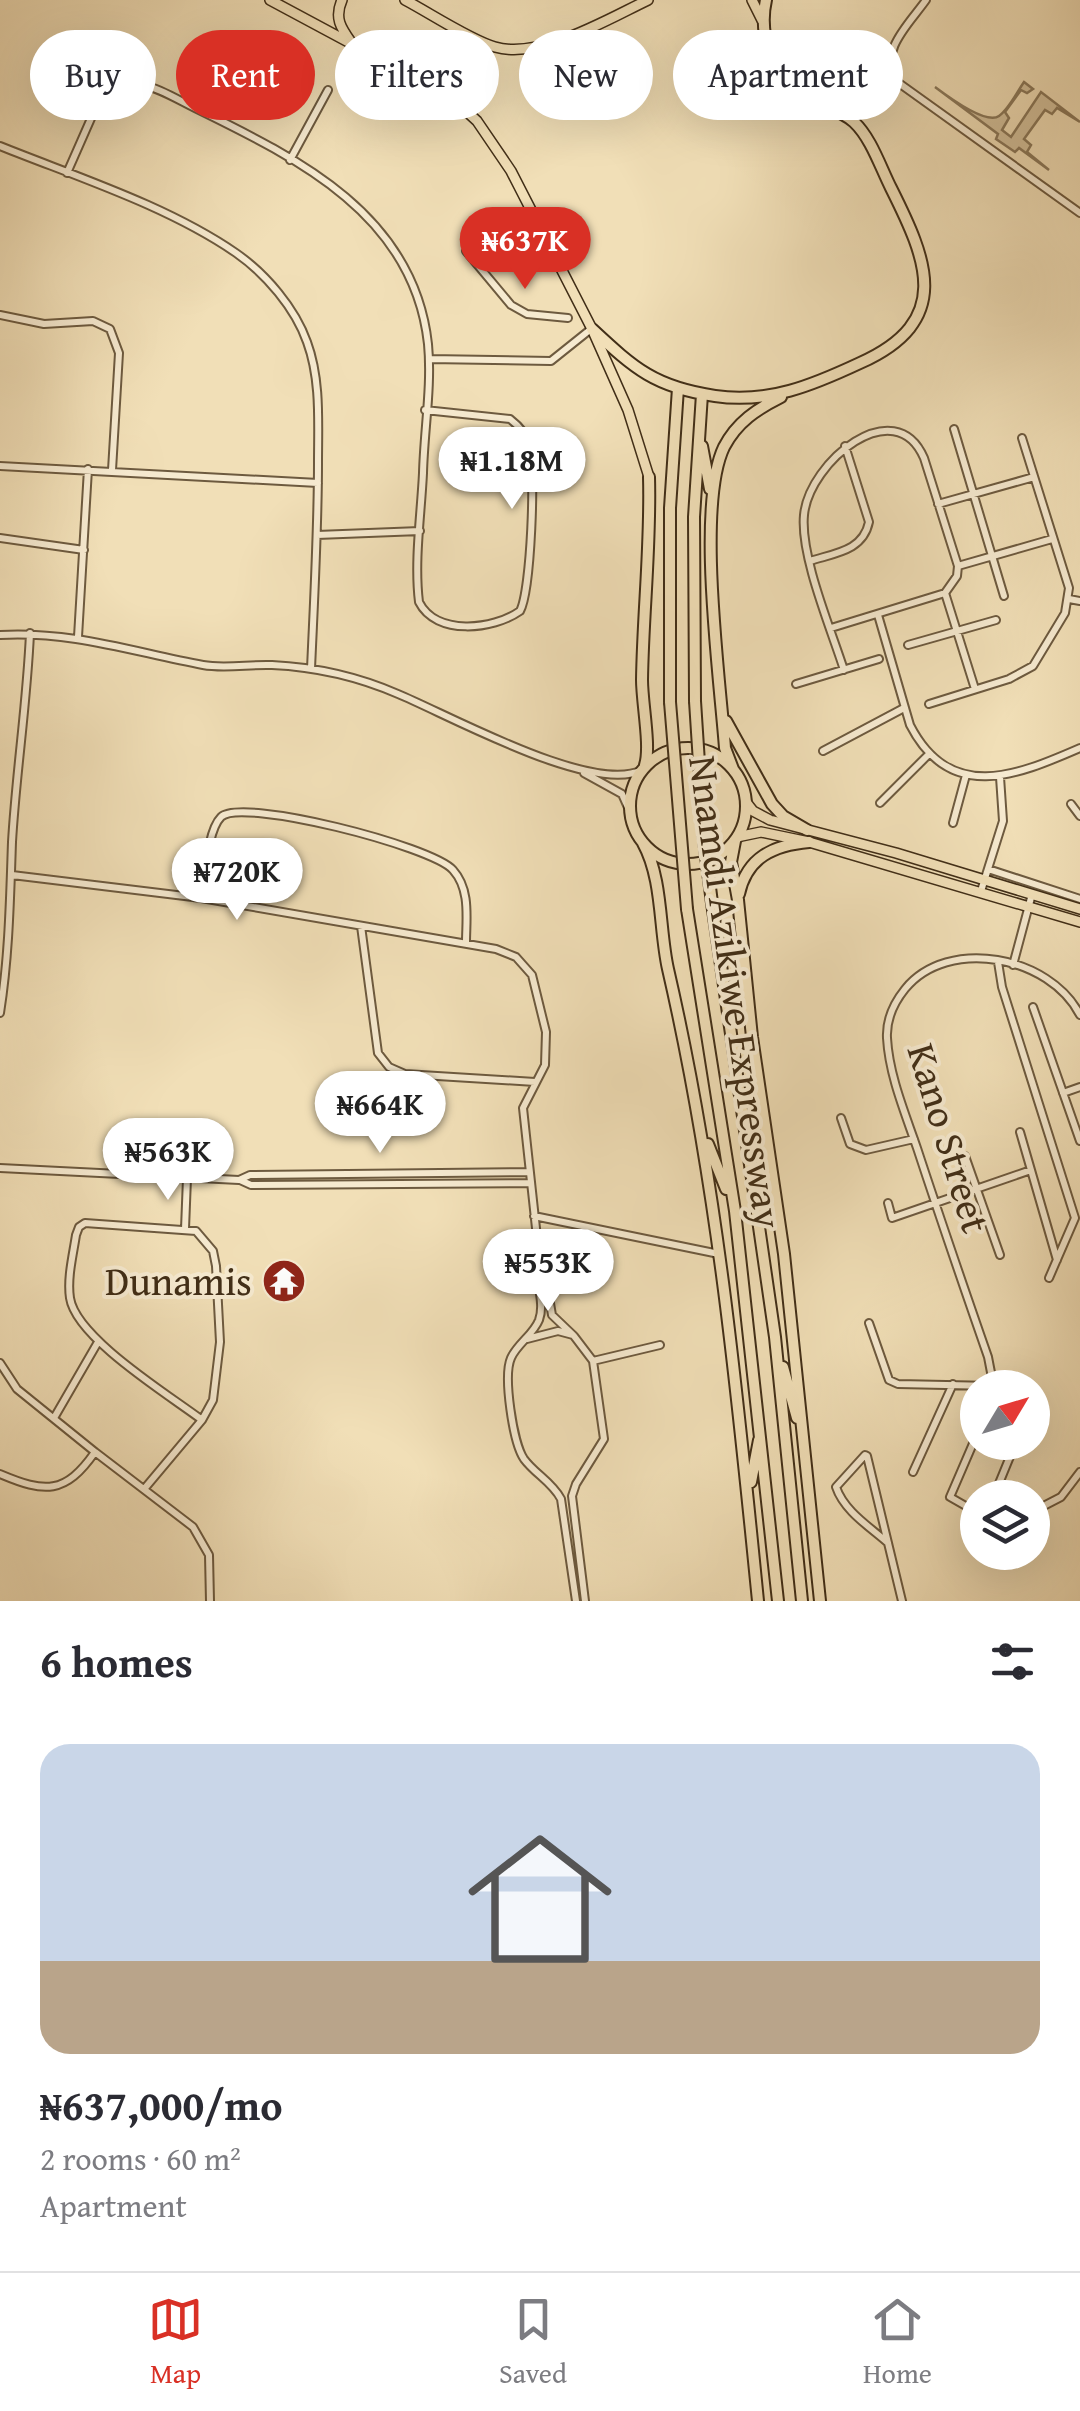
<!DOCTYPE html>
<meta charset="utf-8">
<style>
:root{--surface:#fff;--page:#f7f7f7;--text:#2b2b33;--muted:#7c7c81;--line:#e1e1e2;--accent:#d93025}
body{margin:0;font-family:"Gentium Book Plus",serif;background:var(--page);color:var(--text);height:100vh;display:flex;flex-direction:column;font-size:38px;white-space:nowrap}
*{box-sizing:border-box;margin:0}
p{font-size:32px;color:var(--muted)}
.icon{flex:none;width:55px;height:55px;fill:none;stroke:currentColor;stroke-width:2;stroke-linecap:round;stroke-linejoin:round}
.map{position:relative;height:1601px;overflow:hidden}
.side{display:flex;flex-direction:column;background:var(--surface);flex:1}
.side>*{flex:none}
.top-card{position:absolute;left:30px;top:30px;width:1020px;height:90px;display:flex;gap:20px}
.needle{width:65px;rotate:52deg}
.fabs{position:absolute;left:960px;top:1370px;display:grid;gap:20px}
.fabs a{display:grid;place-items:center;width:90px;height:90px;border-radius:50%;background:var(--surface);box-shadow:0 10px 40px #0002;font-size:50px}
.price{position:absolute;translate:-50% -85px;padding:0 22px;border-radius:35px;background:#fff;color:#222;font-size:32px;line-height:65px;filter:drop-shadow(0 2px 5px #0008)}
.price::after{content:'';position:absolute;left:50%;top:60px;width:30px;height:22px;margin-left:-15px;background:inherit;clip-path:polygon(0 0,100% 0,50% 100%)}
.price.on{background:var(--accent);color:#fff}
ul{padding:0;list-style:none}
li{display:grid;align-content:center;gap:20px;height:530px;padding:0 40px}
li+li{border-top:2px solid var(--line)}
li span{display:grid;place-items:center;height:310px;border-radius:30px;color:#555}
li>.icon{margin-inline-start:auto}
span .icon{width:180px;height:180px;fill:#fffc;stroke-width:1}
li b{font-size:42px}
h2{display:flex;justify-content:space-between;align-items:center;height:120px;padding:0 40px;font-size:42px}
.tag{padding:0 35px;border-radius:45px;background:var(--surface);box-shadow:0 10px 40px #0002;font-size:35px;line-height:90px}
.tag.on{background:var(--accent);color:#fff}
.menu{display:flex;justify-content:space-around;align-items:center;height:140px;border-top:2px solid var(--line);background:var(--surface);font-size:28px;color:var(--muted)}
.menu a{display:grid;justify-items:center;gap:5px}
.menu .on{color:var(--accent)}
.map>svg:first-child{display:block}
.green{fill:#d3c19c;stroke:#8a785a;stroke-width:2.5}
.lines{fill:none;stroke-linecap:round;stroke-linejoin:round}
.minor-casing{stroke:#6d5a3f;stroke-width:10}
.major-casing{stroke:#412e17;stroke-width:12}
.highway-casing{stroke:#412e17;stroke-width:14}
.minor{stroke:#f6ead0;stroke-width:6}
.major{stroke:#f1dfb7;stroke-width:9}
.highway{stroke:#f1dfb7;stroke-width:10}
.highway-bridge-casing{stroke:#412e17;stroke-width:14;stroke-linecap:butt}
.highway-bridge{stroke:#f1dfb7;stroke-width:10}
.labels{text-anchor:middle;stroke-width:8;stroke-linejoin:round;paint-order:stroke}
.street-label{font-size:40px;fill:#412e17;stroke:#f6ead0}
.poi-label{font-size:40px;fill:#412e17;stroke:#f6ead0;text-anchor:end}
</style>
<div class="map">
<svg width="1080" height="1601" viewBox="0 0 1080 1601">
<rect width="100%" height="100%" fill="#f1dfb7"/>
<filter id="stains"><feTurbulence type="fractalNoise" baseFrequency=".002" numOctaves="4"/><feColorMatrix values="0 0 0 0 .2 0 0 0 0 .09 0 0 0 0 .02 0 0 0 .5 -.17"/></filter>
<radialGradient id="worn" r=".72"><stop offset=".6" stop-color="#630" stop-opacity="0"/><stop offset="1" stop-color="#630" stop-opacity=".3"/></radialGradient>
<path class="green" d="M1024,82L1033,89L1027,93L1021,90L1005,112L1009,118L1002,130L1011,137L1041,92L1080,122L1057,108L1052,114L1045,110L1024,139L1031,145L1027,152L1049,170L1019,148L1015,152L996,139L998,134L935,87C947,96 986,125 999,116C1009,109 1017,92 1024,82Z"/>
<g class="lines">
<g class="minor-casing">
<path id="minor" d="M926,0C910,23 878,51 896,81L1080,213
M0,146C77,177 168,206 236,253C266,274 295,308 307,342C321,380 318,422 318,463C318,531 314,600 311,669
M290,160L328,90
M67,173L100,98C126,66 164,93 195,108C299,159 414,215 428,344C432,386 424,431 423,473C421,515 414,561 419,602C436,636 493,630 520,611C531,591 536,468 529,444C526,433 519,426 510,419L425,410
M550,249L518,255L474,245L466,251L511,305L527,314L568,318
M0,315L44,324L93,321L110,329L119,353L112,470
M429,359L551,361L591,329
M954,429L1004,596
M0,466L318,483
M938,504L1034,477
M317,535L420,531
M0,538L84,550
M810,561C835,553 863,551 869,522L845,446
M958,566L1052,539
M945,593L975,689
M1069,599L1080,601
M878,615L910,725C950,803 1016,776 1080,748
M831,628L945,593L957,576L958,566L924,458C895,391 809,462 804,515C800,556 831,629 844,670
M0,635C73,631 133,652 203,665C225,669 250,664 272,665C315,667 359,677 398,694C449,715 592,795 642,770
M78,637L88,469
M908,645L996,620
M796,684L879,659
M929,704L1009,679L1033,666L1065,613L1069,588L1022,438
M823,751L904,708
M584,773L622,794L630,812
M880,803L929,754
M1071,804L1080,816
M953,823L966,775
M988,869L1080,899
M12,875L201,898L496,949L516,957L532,975L546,1032L545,1065L523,1108L539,1256L544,1268L552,1315L574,1336L593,1361L604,1439L576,1484L572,1496L585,1601
M981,891L1003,821L1000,777
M201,898C205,879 207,831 221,817C241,797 432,846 453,870C471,890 466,919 466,943
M361,926L378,1053L389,1067L405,1074L535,1082
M998,962L1002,987L1075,1218L1049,1278
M1013,965L1032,894
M1033,1007L1080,1141
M0,1013C9,956 10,900 12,842C16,773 27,703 30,633
M1063,1093L1080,1087
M841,1118L850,1144L866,1150L914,1139
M1020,1132L1057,1260
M965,1156L1000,1255
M0,1168L239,1180L250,1175L529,1172
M240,1180L251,1185L530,1183
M888,1203L892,1218L1031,1170
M534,1216L719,1254
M185,1229L187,1178
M538,1258C533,1277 546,1301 539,1320C533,1335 517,1344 511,1358C503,1376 513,1443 524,1459C535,1474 552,1482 561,1499L576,1601
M869,1323L889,1380L898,1384L994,1386
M527,1339L558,1331L573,1335
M593,1361L660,1345
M0,1363L17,1389L95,1452C65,1495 45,1493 0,1474
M994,1388L988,1357C964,1288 940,1218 917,1148C905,1113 889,1075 887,1038C886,1019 893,1004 905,989C948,936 1050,956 1080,1015
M54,1418L98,1342
M978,1432L950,1497L978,1513
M95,1452L193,1527L209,1555L210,1601
M913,1472L953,1384
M145,1488L202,1420L213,1400L220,1342L216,1266L213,1251L196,1231L85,1223L79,1227L76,1235C73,1255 67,1278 70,1298C76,1338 169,1395 202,1420
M993,1498L1016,1442
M1032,1512L1061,1497L1080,1472
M888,1543C870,1527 844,1511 836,1487L865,1455L867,1456L902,1601"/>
</g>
<g class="major-casing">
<path id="major" d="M270,0L451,97L477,121L511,171L592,329L628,410L649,477
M342,0C334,18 341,28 351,42
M405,0C428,12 472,41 495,47C540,60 608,19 648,0
M752,0L762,20
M746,802L753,811L770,820L896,853L1080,909
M737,837L761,832L809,842L1080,922"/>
</g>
<g class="highway-casing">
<path id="highway" d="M592,329C635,369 655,387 715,396C768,404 813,385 860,363C954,321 927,260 891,188C880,166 871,138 854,122C841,110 822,106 806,98C773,80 758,35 766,0
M702,446L710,489
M695,701L694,517L702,394
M670,702V508L678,388
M726,721L772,804L783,816L807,830
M630 806a58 58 0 1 1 116 0a58 58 0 1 1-116 0Z
M645,765C651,747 642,703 642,680C643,612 651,545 649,477
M733,769L725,748C720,679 696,505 724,447C737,422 757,409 781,397
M735,841L731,862L738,900L752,1037L784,1254L820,1601
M643,843C663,879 659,929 668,969C716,1177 737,1389 758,1601
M739,894C747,857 774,845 809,842
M712,903L775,1337L802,1601
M687,909L735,1211L778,1601
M708,1144L726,1189
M762,1212L764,1154
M783,1367L797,1418
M751,1482L759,1440"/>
</g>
<use href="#minor" class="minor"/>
<use href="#major" class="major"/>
<use href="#highway" class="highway"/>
<g class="highway-bridge-casing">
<path id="highway-bridge" d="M695,701L704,840L712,903
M670,702L687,909"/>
</g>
<use href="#highway-bridge" class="highway-bridge"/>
</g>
<defs>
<g id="temple-disc" transform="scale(2.25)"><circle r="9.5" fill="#8f2418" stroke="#f6ead0"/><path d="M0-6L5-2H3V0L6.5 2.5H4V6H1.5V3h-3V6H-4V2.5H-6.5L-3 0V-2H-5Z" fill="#fff"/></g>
</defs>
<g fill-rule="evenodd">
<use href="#temple-disc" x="284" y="1281"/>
</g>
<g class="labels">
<g class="street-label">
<text transform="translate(736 992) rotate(82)" y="14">Nnamdi Azikiwe Expressway</text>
<text transform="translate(949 1138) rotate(73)" y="14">Kano Street</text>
</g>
<g class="poi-label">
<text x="252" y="1295">Dunamis</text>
</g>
</g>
<rect width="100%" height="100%" filter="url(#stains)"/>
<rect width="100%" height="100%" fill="url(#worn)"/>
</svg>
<div class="fabs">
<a><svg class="needle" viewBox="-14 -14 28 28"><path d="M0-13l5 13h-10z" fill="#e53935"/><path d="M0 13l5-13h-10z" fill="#7c7c81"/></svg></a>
<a><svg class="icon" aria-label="layers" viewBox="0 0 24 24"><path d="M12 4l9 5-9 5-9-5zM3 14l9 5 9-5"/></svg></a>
</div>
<b class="price on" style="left:525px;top:292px">₦637K</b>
<b class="price" style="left:512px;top:512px">₦1.18M</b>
<b class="price" style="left:237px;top:923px">₦720K</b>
<b class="price" style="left:380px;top:1156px">₦664K</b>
<b class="price" style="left:168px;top:1203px">₦563K</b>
<b class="price" style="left:548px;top:1314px">₦553K</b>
<div class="top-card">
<a class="tag">Buy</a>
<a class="tag on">Rent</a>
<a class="tag">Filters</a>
<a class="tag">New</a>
<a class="tag">Apartment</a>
</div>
</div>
<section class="side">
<h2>6 homes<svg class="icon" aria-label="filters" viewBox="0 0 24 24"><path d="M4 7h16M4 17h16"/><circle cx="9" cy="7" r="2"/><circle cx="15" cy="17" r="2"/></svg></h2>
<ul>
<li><span style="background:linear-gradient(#c9d6e8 70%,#b9a48a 0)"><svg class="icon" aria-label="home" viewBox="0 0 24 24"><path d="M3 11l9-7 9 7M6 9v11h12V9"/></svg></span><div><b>₦637,000/mo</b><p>2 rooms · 60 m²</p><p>Apartment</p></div></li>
</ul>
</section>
<nav class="menu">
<a class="on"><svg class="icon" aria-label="map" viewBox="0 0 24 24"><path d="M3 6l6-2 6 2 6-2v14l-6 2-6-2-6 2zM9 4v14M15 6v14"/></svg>Map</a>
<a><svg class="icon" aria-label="saved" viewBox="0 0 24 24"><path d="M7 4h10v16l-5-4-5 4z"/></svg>Saved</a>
<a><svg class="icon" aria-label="home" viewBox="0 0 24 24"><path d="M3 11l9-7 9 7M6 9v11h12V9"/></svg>Home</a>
</nav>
